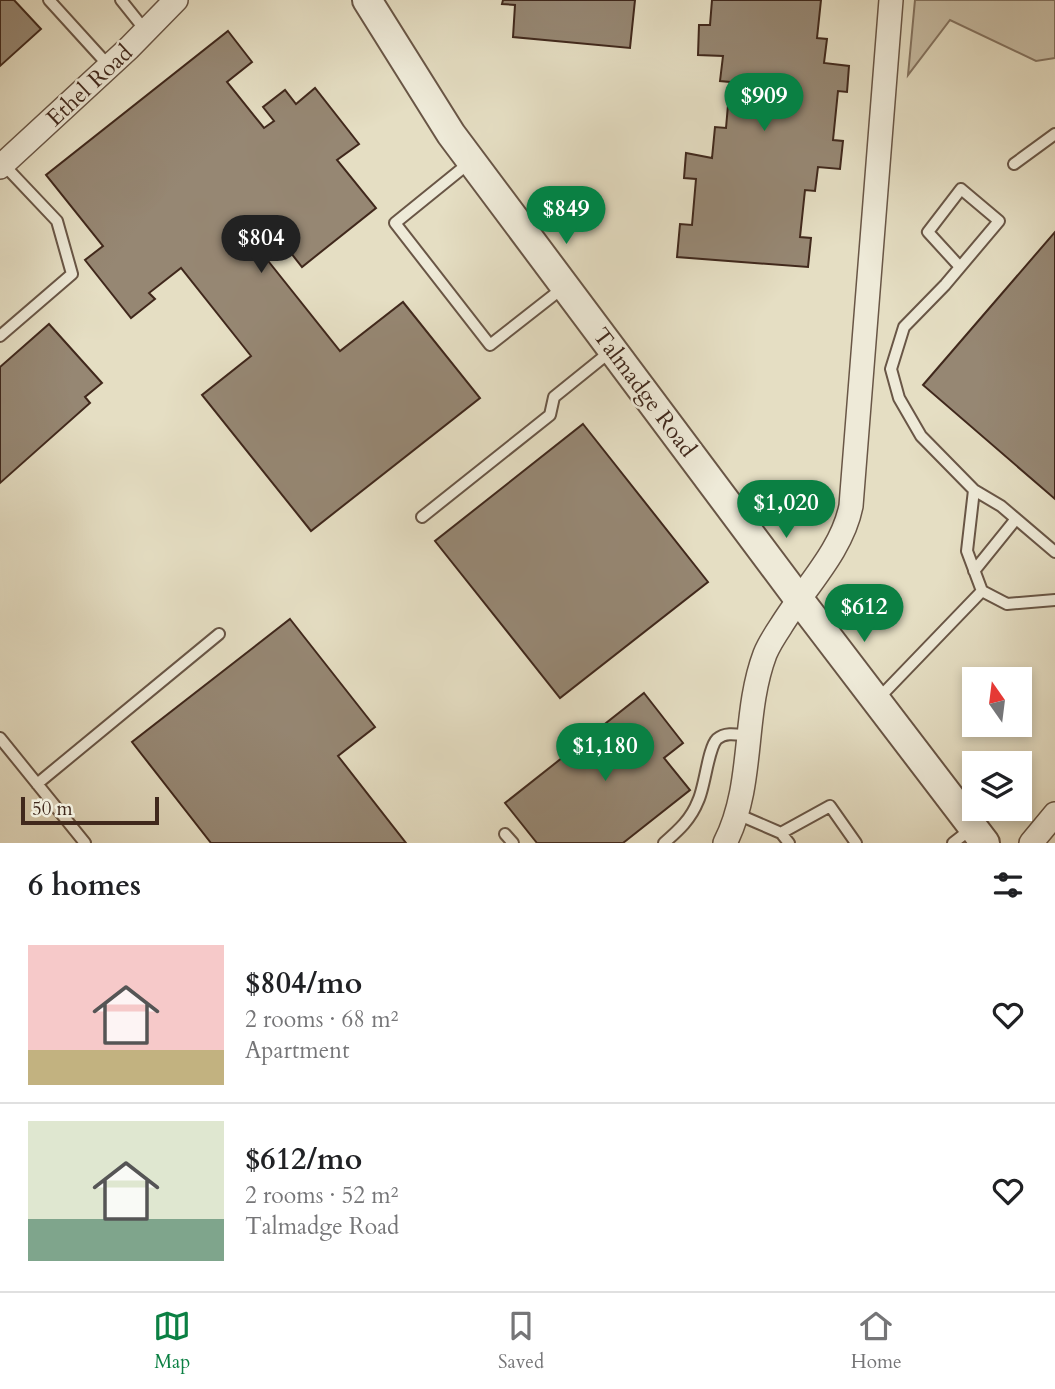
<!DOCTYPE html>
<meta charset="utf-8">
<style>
:root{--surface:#fff;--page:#f2f2f2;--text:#202124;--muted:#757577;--line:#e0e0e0;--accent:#0b8043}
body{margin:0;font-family:Cardo,serif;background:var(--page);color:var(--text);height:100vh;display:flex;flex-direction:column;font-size:26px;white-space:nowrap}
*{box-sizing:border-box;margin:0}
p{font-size:23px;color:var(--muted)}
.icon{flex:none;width:38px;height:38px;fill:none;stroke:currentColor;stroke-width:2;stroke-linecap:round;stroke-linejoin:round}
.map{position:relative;height:843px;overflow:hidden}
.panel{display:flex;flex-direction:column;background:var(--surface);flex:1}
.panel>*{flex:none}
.needle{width:46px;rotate:346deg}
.tools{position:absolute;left:962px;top:667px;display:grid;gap:14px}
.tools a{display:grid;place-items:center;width:70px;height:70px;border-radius:0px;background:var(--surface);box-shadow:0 4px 10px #0003;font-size:35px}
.scale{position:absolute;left:21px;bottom:18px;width:138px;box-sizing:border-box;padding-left:7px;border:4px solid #40281c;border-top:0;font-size:19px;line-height:24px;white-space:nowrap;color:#40281c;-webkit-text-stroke:5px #eeead8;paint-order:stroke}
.price{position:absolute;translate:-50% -60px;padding:0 16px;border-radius:24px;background:var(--accent);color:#fff;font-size:23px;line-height:46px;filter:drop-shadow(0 2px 4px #0008)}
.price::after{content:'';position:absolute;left:50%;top:42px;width:21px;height:16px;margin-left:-10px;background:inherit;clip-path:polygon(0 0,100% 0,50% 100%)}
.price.on{background:#222;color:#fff}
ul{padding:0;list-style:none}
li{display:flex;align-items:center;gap:21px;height:175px;padding:0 28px}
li+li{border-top:2px solid var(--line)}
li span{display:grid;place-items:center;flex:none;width:196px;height:140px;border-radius:0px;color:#555}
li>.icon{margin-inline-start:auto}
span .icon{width:84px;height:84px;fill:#fffc;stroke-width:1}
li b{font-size:30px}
h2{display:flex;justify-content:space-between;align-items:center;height:84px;padding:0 28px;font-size:30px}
.tabs{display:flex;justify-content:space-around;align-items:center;height:98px;border-top:2px solid var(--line);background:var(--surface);font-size:19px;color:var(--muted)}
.tabs a{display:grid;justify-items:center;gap:4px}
.tabs .on{color:var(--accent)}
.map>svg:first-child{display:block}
.green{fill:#c9bfa7;stroke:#847462;stroke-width:2}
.building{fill:#968773;stroke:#40281c;stroke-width:2}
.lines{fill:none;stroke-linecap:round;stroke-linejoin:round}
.service-casing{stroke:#695646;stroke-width:14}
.minor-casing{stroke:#695646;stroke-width:26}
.tertiary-casing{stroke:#695646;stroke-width:32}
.service{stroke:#eeead8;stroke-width:10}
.minor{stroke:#eeead8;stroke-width:23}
.tertiary{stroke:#eeead8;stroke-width:28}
.labels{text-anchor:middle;stroke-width:5;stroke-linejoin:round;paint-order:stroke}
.street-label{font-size:23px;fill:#40281c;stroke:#eeead8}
</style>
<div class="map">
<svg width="1055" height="843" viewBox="0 0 1055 843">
<rect width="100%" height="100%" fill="#e5dec3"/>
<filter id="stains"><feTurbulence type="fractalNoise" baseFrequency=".00286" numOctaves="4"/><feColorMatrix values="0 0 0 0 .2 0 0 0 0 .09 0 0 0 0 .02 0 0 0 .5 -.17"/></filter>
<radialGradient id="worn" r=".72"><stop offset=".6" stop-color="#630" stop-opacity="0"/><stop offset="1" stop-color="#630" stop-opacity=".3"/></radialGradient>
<path class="green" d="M915,0H1055V58L1036,61L950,20L908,75Z"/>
<path class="building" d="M0,0H14L41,29L0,66Z
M503,0H635L630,48L513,37L515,5L502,4Z
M712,0H821L817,38L827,39L824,63L849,66L847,92L838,91L833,140L843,141L840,169L818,167L815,191L805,190L800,237L811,238L808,267L677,257L680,224L692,225L696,179L684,178L686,153L712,158L715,127L726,128L730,82L720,81L723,56L698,55L699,25H710Z
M228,31L252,62L227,82L264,128L274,121L263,107L285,90L296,104L315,88L359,144L337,160L376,208L302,267L283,243L265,257L340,351L403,302L480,398L311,531L202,395L251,356L181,268L149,293L155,299L131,318L85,260L103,246L46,175Z
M1055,232V499L923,385Z
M49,324L102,383L85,397L90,403L0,483V367Z
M583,424L708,582L560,698L435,541Z
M290,619L375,727L338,756L406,843H211L132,742Z
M644,693L683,743L664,758L690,790L623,843H537L505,803Z"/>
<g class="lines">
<g class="service-casing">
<path id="service" d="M49,0L109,66
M121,0L145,30
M469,163L395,223L490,345L564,287
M1014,164L1055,134
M960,267L928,232L961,189L999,221L945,285L904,327L891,369L899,398L921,436L974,490
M0,336L72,274L57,221L3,164
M422,517L550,415L554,397L611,351
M1055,552L1001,506L974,490L967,551L982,591L1007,604L1055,600
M974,571L1016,519
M877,700L982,591
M0,738L85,843
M37,784L219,634
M737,814L781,833L789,843
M781,833L830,806L856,843
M505,834L513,843
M664,843C679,830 691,819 698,801C705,787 708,748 717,739C726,731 739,735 749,736
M953,843L971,829"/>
</g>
<g class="minor-casing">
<path id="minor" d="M0,167L129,48L176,0
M725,843C755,784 742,715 765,654C769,644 775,635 781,626C805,587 842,551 851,506L891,0
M1031,843L1055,814"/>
</g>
<g class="tertiary-casing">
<path id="tertiary" d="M367,0L451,134L798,598L985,843"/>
</g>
<use href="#service" class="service"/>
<use href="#minor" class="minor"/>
<use href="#tertiary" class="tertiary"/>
</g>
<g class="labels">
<g class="street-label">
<text transform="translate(89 85) rotate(-43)" y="8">Ethel Road</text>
<text transform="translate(645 392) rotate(53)" y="8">Talmadge Road</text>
</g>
</g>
<rect width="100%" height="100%" filter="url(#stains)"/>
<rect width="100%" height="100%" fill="url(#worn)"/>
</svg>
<div class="tools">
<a><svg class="needle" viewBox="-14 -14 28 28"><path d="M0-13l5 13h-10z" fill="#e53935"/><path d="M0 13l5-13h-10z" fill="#757577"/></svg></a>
<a><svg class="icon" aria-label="layers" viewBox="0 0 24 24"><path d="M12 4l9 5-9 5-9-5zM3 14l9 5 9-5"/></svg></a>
</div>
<div class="scale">50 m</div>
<b class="price" style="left:764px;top:133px">$909</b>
<b class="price" style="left:566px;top:246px">$849</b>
<b class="price on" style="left:261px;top:275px">$804</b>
<b class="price" style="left:786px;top:540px">$1,020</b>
<b class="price" style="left:864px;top:644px">$612</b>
<b class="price" style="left:605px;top:783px">$1,180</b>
</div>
<section class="panel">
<h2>6 homes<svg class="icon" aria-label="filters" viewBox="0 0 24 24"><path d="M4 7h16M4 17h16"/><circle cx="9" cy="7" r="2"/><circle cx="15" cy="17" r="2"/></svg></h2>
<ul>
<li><span style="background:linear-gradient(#f6c9c9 75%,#c2b280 0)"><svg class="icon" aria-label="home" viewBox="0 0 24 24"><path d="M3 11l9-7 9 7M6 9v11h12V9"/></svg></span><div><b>$804/mo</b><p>2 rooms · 68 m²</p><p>Apartment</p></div><svg class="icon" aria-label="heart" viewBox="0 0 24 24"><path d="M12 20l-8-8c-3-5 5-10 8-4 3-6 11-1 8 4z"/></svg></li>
<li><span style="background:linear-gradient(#dfe7d0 70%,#7fa58c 0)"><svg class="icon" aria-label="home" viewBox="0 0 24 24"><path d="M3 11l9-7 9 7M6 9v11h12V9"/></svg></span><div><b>$612/mo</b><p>2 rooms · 52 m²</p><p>Talmadge Road</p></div><svg class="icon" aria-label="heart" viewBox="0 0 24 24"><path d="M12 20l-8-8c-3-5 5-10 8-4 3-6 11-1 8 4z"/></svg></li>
</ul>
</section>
<nav class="tabs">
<a class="on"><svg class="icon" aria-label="map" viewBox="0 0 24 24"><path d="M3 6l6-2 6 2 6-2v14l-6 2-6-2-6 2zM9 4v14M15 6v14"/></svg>Map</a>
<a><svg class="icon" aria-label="saved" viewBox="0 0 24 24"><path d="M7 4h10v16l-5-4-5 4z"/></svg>Saved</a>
<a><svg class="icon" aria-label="home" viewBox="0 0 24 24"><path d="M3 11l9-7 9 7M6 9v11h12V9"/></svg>Home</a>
</nav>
